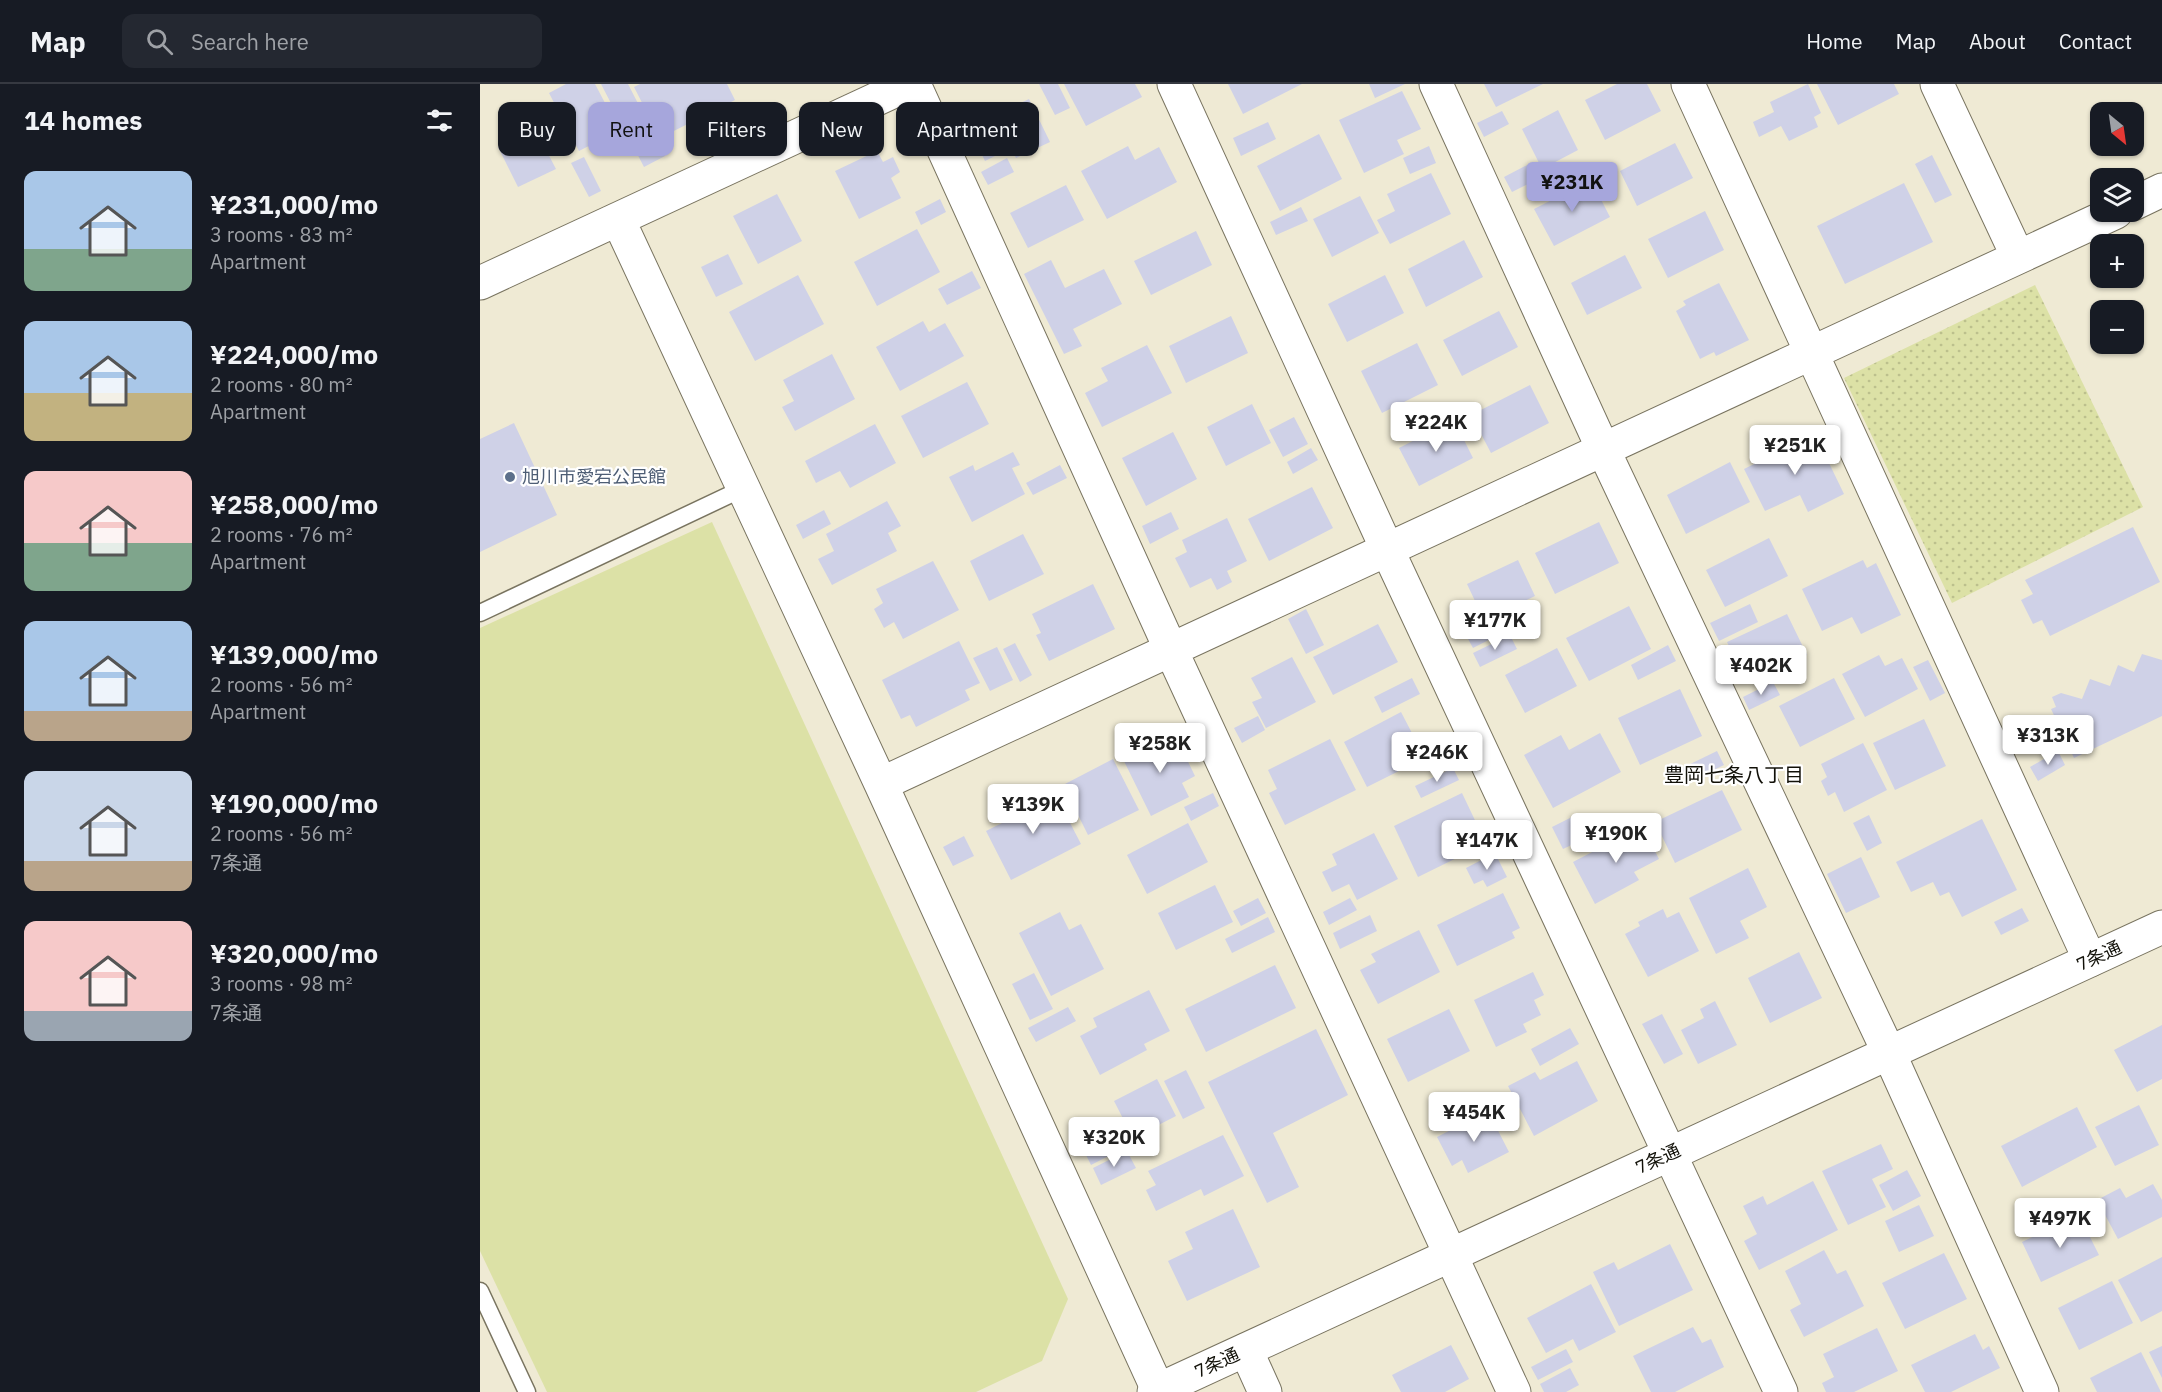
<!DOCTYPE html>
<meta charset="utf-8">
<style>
:root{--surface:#171b24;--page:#242831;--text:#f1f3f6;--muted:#9ea1a6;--line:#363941;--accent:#a6a6dc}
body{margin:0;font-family:"IBM Plex Sans","Noto Sans JP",sans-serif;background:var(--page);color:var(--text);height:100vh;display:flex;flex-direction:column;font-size:22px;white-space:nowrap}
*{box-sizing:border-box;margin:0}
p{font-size:20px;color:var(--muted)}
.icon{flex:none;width:33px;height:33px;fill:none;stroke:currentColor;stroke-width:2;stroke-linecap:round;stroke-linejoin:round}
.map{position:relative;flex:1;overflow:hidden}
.panel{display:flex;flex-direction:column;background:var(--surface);width:480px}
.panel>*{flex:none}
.top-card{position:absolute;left:18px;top:18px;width:570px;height:54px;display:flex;gap:12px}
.needle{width:39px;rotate:151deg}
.fabs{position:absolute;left:1610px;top:18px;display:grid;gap:12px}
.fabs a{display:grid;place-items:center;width:54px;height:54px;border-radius:12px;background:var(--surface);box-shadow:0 2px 4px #0004;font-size:30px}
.price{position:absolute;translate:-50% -51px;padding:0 14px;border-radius:6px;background:#fff;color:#222;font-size:20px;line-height:39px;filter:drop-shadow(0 2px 3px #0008)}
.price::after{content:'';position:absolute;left:50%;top:36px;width:18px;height:14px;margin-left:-9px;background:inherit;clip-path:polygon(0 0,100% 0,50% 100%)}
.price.active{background:var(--accent);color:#111}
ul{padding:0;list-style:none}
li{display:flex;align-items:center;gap:18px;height:150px;padding:0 24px}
li span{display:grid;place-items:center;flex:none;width:168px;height:120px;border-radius:12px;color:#555}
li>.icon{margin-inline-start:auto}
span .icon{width:72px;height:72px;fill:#fffc;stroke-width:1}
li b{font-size:26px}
h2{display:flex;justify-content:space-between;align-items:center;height:72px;padding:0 24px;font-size:26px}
.tag{padding:0 21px;border-radius:12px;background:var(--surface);box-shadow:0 2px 4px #0004;font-size:21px;line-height:54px}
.tag.active{background:var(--accent);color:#111}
header{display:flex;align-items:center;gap:36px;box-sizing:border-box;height:84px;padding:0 30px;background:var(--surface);border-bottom:2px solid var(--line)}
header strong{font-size:28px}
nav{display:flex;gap:33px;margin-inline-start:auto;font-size:21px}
.search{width:420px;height:54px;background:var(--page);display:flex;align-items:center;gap:15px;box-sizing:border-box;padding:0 21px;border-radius:12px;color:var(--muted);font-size:22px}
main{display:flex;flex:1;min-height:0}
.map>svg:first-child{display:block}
.park{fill:url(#park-dots)}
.pitch{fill:#dce1a6}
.building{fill:#cfd1e7}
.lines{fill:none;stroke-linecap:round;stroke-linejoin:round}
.service-casing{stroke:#797460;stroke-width:19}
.minor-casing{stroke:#797460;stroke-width:35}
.tertiary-casing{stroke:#797460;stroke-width:35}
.service{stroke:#fff;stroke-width:16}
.minor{stroke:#fff;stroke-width:33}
.tertiary{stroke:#fff;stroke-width:33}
.service-dot{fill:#5c6f8a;stroke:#fff;stroke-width:2}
.labels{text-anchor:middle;stroke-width:4.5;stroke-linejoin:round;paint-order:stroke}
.service-label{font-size:18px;fill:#4e5e75;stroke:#fff;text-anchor:start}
.street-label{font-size:18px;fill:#111008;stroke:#fff}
.neighbourhood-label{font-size:20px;fill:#111008;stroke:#fff}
</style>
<header>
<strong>Map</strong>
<div class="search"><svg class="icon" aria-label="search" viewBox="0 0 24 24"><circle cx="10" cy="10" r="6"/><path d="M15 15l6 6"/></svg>Search here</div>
<nav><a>Home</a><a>Map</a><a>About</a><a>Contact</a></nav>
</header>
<main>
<section class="panel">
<h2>14 homes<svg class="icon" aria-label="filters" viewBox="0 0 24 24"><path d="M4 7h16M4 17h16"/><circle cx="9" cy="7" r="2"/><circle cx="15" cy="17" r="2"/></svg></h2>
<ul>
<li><span style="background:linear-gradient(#a9c7e8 65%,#7fa58c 0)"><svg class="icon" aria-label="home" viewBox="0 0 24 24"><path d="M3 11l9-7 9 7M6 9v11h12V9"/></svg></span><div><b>¥231,000/mo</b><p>3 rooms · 83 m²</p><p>Apartment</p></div></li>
<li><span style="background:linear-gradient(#a9c7e8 60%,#c2b280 0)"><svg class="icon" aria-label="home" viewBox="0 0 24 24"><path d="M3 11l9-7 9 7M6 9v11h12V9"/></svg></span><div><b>¥224,000/mo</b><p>2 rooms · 80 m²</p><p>Apartment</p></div></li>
<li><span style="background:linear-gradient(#f6c9c9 60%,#7fa58c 0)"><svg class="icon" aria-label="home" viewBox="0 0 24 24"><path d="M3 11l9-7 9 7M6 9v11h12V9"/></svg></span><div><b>¥258,000/mo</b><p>2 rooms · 76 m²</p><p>Apartment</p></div></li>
<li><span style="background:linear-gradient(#a9c7e8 75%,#b9a48a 0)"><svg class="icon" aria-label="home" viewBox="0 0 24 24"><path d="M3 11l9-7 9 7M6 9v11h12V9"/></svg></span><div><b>¥139,000/mo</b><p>2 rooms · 56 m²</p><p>Apartment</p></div></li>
<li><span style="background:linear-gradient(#c9d6e8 75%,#b9a48a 0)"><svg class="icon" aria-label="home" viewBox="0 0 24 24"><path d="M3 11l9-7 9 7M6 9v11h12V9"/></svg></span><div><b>¥190,000/mo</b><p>2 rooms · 56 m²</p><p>7条通</p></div></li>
<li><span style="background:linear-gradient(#f6c9c9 75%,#9aa5b1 0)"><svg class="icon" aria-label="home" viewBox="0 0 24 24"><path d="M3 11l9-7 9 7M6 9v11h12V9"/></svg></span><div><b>¥320,000/mo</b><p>3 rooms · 98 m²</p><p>7条通</p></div></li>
</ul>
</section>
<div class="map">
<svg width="1682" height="1308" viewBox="0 0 1682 1308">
<defs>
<pattern id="park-dots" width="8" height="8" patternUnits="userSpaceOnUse" patternTransform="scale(1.5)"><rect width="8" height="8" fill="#dce1a6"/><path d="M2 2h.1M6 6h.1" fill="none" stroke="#bcc08d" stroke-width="1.8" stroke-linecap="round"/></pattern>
</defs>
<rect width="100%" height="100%" fill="#efead4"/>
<path class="park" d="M1555,201L1663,423L1472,519L1364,294Z"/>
<path class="pitch" d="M232,438L588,1215L562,1277L496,1308H67L0,1167V544Z"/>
<path class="building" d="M86,0H115L134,36L127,39L132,50L99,67L69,9Z
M121,0H148L185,72L164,83Z
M160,0H247L255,16L180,54L154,3Z
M559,0H578L590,24L575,31Z
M584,0H655L662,13L606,42Z
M748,0H822L763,30Z
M889,0H925L895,14Z
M1004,0H1063L1016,23Z
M1137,0H1167L1181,27L1125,56L1105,16Z
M1328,0L1341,29L1334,33L1338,43L1309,57L1301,42L1279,53L1273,38L1294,28L1290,18Z
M1337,0H1414L1419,10L1358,41Z
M922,7L941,45L917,56L924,70L884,89L859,36Z
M549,15L570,58L536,74L531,64L505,77L489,44Z
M256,20L266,37L228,56L220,39Z
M1078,26L1098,66L1062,85L1042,45Z
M1022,27L1029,40L1004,53L997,39Z
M788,38L796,55L761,72L753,54Z
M65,40L74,57L64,62L76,85L38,103L18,63Z
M839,50L862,95L800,127L777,82Z
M1195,59L1213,94L1157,122L1140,87Z
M648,62L655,76L679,63L697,98L627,135L601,87Z
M949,62L956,79L930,90L923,74Z
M397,67L403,78L413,73L420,88L411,94L421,114L379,135L355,87Z
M1452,71L1472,111L1455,119L1435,80Z
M104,73L121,107L109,113L91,79Z
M527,74L534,88L508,101L501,88Z
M1053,78L1060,94L1032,108L1024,93Z
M951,89L971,130L910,160L897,136L915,127L907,110Z
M1111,96L1130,133L1074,162L1054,125Z
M1424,99L1453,158L1365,200L1337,142Z
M586,101L604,136L548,164L530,129Z
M297,110L322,157L278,180L253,132Z
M880,112L899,149L852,173L833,135Z
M460,115L466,128L441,141L435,128Z
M821,123L828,137L796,151L790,138Z
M1225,127L1244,166L1188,194L1168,155Z
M437,145L460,188L397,222L374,178Z
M716,147L732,181L671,211L654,177Z
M984,156L1003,193L946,223L928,185Z
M248,170L263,200L236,213L221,183Z
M1145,171L1162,204L1107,231L1091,199Z
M571,176L585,204L624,185L642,220L593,245L602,262L584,270L544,190Z
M492,187L501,204L467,221L458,205Z
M318,191L344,240L275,277L249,228Z
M905,191L924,229L867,258L848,220Z
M1239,199L1269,256L1236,272L1234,268L1220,275L1196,227L1206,221L1203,217Z
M1019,227L1038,263L982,292L963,256Z
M751,232L768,269L706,299L689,262Z
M443,237L449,248L465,239L484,272L420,307L396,263Z
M937,259L958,301L902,329L881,287Z
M667,261L692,309L622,343L605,309L628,297L621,284Z
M352,270L375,315L315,347L302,323L314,317L303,296Z
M487,298L509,340L443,374L421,332Z
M1050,301L1069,339L1011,369L991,331Z
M772,320L791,359L746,382L727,343Z
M814,333L828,360L803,373L789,346Z
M974,336L993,374L939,402L919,364Z
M34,339L77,431L0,468V355Z
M395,340L416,379L370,404L360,387L336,399L325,377Z
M693,348L717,395L666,422L642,374Z
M1335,350L1364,410L1328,428L1320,411L1285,427L1264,385Z
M831,364L838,376L813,390L807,378Z
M533,368L540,381L532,384L545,410L492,438L469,393L493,381L495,387Z
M1250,378L1270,418L1206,450L1187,411Z
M580,381L587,394L553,411L546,399Z
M832,403L853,444L789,477L768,435Z
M407,417L421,442L408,449L417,467L352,501L338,475L354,467L346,450Z
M344,426L351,440L323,455L316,441Z
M691,428L699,445L670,460L662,442Z
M747,434L767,477L747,487L752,498L737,506L731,494L710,504L695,474L707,468L702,456Z
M1119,438L1139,479L1075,510L1055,469Z
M1653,443L1680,498L1570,552L1562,536L1553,540L1541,516L1553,510L1545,496Z
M543,450L564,490L509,517L490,477Z
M1289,454L1308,492L1245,523L1226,486Z
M1038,476L1055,512L1004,536L987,500Z
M1383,476L1387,484L1396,479L1421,531L1381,550L1372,533L1342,547L1322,505Z
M453,477L479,526L423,555L414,538L404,544L394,525L403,519L396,505Z
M613,500L635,545L569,577L556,551L561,549L552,530Z
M1270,520L1278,538L1239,557L1230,539Z
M1149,522L1171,565L1109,597L1086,554Z
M826,525L844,561L826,570L808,535Z
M1307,530L1327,571L1267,600L1247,558Z
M1024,534L1030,545L993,564L987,553Z
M898,540L918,578L853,611L833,573Z
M1030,551L1037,565L1000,583L993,569Z
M479,557L500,599L485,606L490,616L436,643L430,631L421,635L402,596Z
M535,559L552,591L540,598L523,565Z
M1188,561L1196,577L1158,596L1151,581Z
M517,563L533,596L510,607L493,574Z
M1077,564L1097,602L1045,629L1025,591Z
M1662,570L1682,576V632L1594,674L1571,625L1576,623L1572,613L1581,609L1602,615L1610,595L1630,602L1638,581L1654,588Z
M1399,571L1405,582L1422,574L1438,605L1385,633L1362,590Z
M812,573L836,618L786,644L772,618L782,614L771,594Z
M1448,576L1465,609L1450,617L1433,583Z
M932,594L940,610L902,629L894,613Z
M1354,594L1375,635L1320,663L1299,622Z
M1293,598L1300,611L1269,626L1263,613Z
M1200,605L1222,652L1160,681L1138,634Z
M921,628L945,674L887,703L864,658Z
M778,632L785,646L762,659L754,644Z
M1444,635L1466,682L1415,706L1393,659Z
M1120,649L1141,688L1073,724L1044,671L1081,651L1089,666Z
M696,653L715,692L702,699L709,713L671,732L641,671L662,661L666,668Z
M850,655L876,706L805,741L789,709L797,705L788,686Z
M1383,659L1407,706L1364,728L1355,708L1348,712L1341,697L1347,693L1341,680Z
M1237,667L1244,681L1207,699L1200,685Z
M1578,667L1585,681L1558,697L1550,683Z
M633,675L659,726L608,751L583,701Z
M973,684L979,696L941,714L935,702Z
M572,704L601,760L531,796L506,747L530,735L526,728Z
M1242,706L1262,746L1195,779L1175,738Z
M733,709L739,722L711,737L704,723Z
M982,709L1002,751L993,755L997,764L938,793L914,742Z
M1100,729L1111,752L1083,765L1072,743Z
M1389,731L1402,759L1387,767L1373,739Z
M1502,735L1537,806L1482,833L1469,808L1460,812L1453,798L1431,808L1416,778Z
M708,739L728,778L667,810L647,771Z
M1162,742L1179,775L1154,788L1159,796L1115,820L1093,778Z
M894,749L918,795L877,816L869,800L852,808L842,788L857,781L852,770Z
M484,752L494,772L473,782L463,763Z
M1015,769L1027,793L1007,803L1003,796L994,800L986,784Z
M1381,773L1400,813L1366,829L1347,790Z
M1268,784L1287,823L1260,837L1269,854L1236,870L1209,814Z
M735,801L753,838L696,866L678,829Z
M1023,809L1040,844L1032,848L1035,854L977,882L957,841Z
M778,814L786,829L761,842L753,827Z
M870,814L877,826L849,841L843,828Z
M1542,824L1549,837L1521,851L1514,838Z
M1183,825L1187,834L1199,828L1219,867L1168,893L1145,850L1160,842L1158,838Z
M580,828L589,846L601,840L624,885L571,912L539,849Z
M890,831L897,847L860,865L853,849Z
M788,833L795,848L752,869L745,855Z
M939,846L960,888L898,920L880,886L896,878L891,870Z
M1319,868L1342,914L1290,939L1268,894Z
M795,881L816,924L726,968L705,925Z
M1053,888L1064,911L1054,916L1061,931L1043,940L1047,948L1016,963L994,916Z
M554,889L573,925L550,936L532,900Z
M669,906L690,947L664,960L667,966L620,991L600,952L617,943L613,934Z
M1235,917L1257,961L1218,980L1201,946L1224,934L1220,925Z
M588,923L596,937L556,958L548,944Z
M969,925L990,967L928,998L907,955Z
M1182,930L1203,970L1184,980L1162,940Z
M1682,941V995L1657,1008L1634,966Z
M1090,944L1099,960L1060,982L1051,965Z
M836,945L868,1011L793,1049L819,1103L787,1119L728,998Z
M1097,977L1118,1017L1054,1052L1028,1002L1055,988L1060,996Z
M706,986L725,1024L703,1035L684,997Z
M677,995L696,1032L653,1054L634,1017Z
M1659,1021L1679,1061L1635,1082L1615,1043Z
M1597,1023L1617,1063L1542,1103L1521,1062Z
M1008,1027L1029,1068L988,1089L982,1076L972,1082L957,1053Z
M638,1049L646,1063L611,1081L604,1067Z
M743,1051L764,1092L724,1112L721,1105L676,1127L666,1106L676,1101L668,1087Z
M1401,1060L1413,1085L1392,1095L1406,1123L1368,1141L1342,1087Z
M647,1067L656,1084L621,1101L613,1084Z
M1427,1086L1441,1112L1413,1127L1399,1101Z
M1333,1097L1358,1146L1279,1186L1264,1157L1277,1150L1263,1122L1283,1112L1287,1121Z
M1673,1100L1682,1116V1133L1638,1155L1617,1116L1640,1104L1646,1114Z
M1439,1121L1454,1152L1419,1168L1405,1137Z
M753,1125L780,1183L707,1217L688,1177L713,1165L705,1148Z
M1599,1131L1619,1171L1561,1198L1542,1158Z
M1190,1160L1213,1206L1139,1242L1113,1188L1134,1178L1138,1186Z
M1344,1166L1357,1190L1366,1186L1384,1222L1324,1253L1310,1226L1321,1220L1305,1187Z
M1464,1169L1487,1215L1425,1245L1402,1199Z
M1682,1173V1227L1661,1238L1638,1196Z
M1632,1197L1653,1239L1599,1266L1578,1224Z
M1111,1200L1136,1248L1099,1267L1093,1255L1066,1269L1047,1234Z
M1213,1243L1222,1259L1231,1255L1244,1283L1195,1308H1171L1153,1272Z
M1397,1244L1418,1287L1374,1308H1346L1342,1299L1354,1293L1343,1270Z
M1495,1250L1503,1266L1509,1262L1520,1284L1471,1308H1445L1431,1281Z
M971,1261L989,1295L965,1308H921L912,1291Z
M1682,1262V1294L1669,1268Z
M1086,1265L1093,1278L1058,1296L1051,1283Z
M1661,1268L1681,1308H1617L1610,1294Z
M1090,1284L1099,1301L1086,1308H1064L1060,1300Z"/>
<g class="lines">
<g class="service-casing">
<path id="service" d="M0,529L264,404
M0,1207L47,1308"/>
</g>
<g class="minor-casing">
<path id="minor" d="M434,0L691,566L1034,1308
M694,0L907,465L1301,1308
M956,0L1123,365L1409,969L1562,1308
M1208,0L1610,876
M1457,0L1538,173
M1653,120L1682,106
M138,135L401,700L678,1306
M0,199L429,0
M401,700L1636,128
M766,1266L785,1308"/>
</g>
<g class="tertiary-casing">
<path id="tertiary" d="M674,1308L1682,843"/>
</g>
<use href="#service" class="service"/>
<use href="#minor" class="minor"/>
<use href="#tertiary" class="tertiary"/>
</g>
<circle class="service-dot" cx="30" cy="393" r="6"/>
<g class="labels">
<g class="service-label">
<text x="42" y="399">旭川市愛宕公民館</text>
</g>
<g class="street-label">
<text transform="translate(1619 872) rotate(-25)" y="6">7条通</text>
<text transform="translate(1178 1075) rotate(-25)" y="6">7条通</text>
<text transform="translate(737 1279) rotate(-25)" y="6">7条通</text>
</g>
<g class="neighbourhood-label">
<text x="1254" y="698">豊岡七条八丁目</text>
</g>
</g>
</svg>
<div class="fabs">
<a><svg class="needle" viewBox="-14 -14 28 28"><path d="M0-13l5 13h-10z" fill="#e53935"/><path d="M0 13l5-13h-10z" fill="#9ea1a6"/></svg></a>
<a><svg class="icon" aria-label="layers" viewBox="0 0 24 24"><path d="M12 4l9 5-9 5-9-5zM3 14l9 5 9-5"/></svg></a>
<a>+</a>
<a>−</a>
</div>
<b class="price active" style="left:1092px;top:129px">¥231K</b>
<b class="price" style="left:956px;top:369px">¥224K</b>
<b class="price" style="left:1315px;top:392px">¥251K</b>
<b class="price" style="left:1015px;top:567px">¥177K</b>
<b class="price" style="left:1281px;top:612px">¥402K</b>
<b class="price" style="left:1568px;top:682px">¥313K</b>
<b class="price" style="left:680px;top:690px">¥258K</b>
<b class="price" style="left:957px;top:699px">¥246K</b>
<b class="price" style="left:553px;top:751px">¥139K</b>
<b class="price" style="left:1136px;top:780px">¥190K</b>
<b class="price" style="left:1007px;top:787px">¥147K</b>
<b class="price" style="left:994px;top:1059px">¥454K</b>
<b class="price" style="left:634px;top:1084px">¥320K</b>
<b class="price" style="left:1580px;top:1165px">¥497K</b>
<div class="top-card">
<a class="tag">Buy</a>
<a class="tag active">Rent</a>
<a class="tag">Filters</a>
<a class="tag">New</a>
<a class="tag">Apartment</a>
</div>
</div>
</main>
